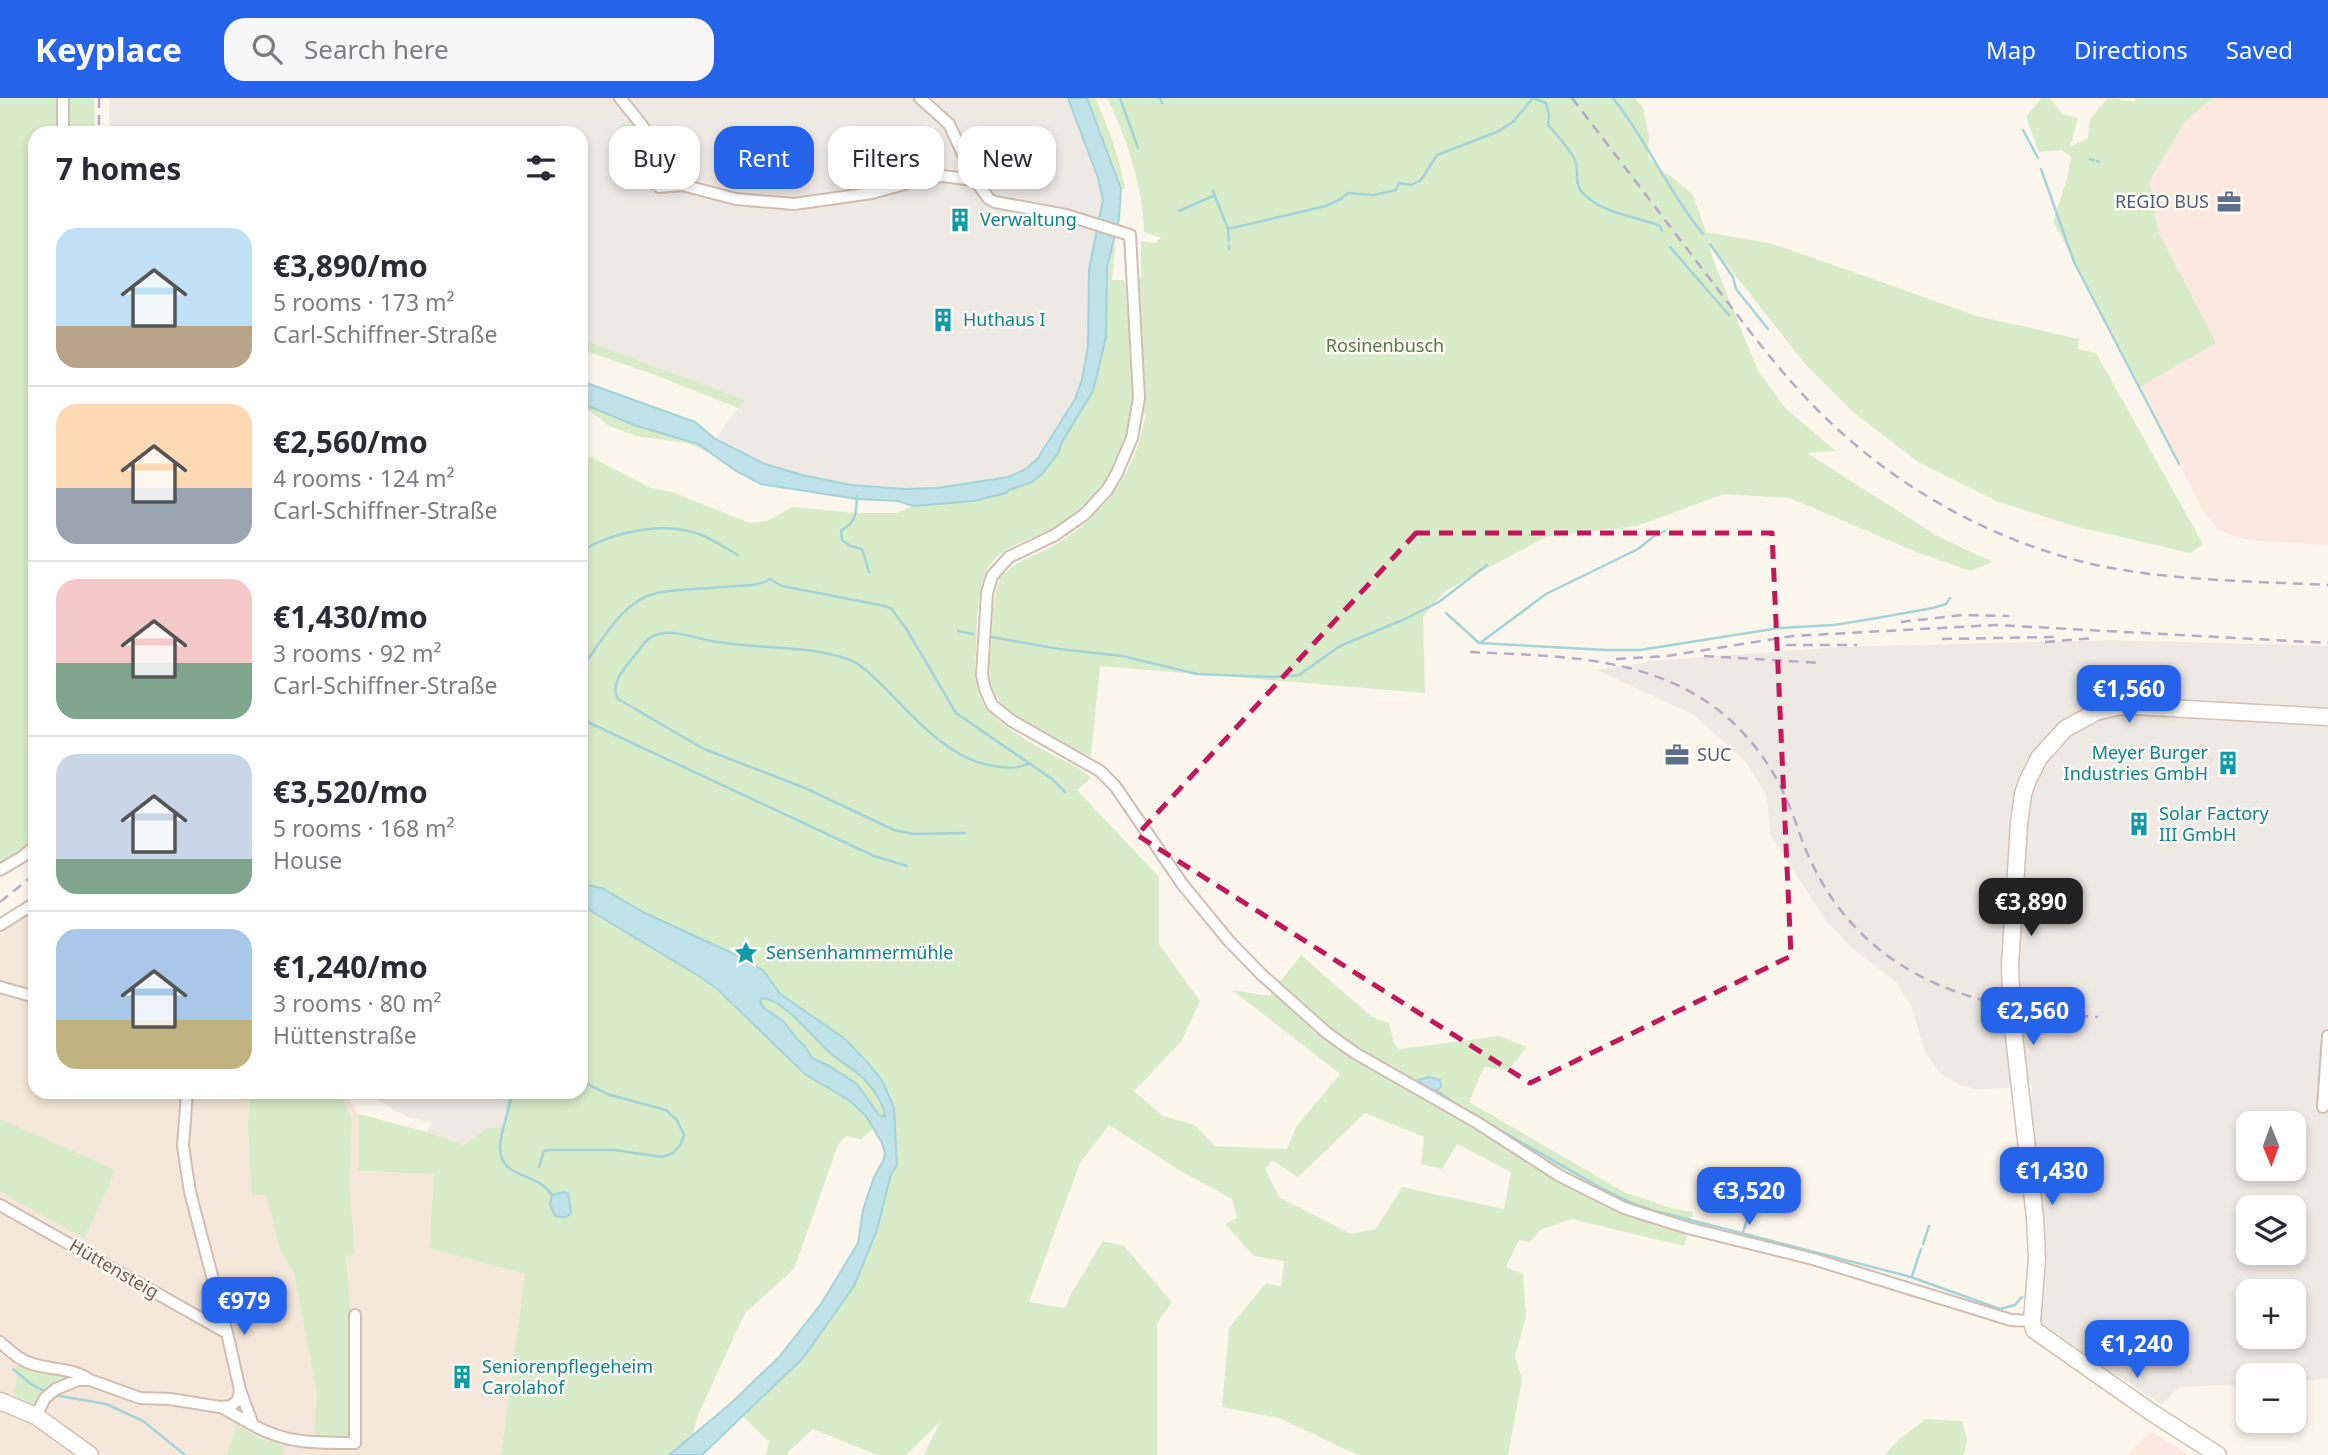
<!DOCTYPE html>
<meta charset="utf-8">
<style>
:root{--surface:#fff;--page:#f7f7f7;--text:#2b2b33;--muted:#7c7c81;--line:#e1e1e2;--accent:#2563eb}
body{margin:0;font-family:"Noto Sans",sans-serif;background:var(--page);color:var(--text);height:100vh;display:flex;flex-direction:column;font-size:26px;white-space:nowrap}
*{box-sizing:border-box;margin:0}
p{font-size:23px;color:var(--muted)}
.icon{flex:none;width:38px;height:38px;fill:none;stroke:currentColor;stroke-width:2;stroke-linecap:round;stroke-linejoin:round}
.map{position:relative;flex:1;overflow:hidden}
.details{position:absolute;left:28px;top:28px;width:560px;height:973px;display:flex;flex-direction:column;background:var(--surface);border-radius:21px;box-shadow:0 4px 10px #0003}
.details>*{flex:none}
.banner{position:absolute;left:609px;top:28px;width:665px;height:63px;display:flex;gap:14px}
.needle{width:46px;rotate:179deg}
.tools{position:absolute;left:2236px;top:1013px;display:grid;gap:14px}
.tools a{display:grid;place-items:center;width:70px;height:70px;border-radius:14px;background:var(--surface);box-shadow:0 4px 10px #0003;font-size:35px}
.price{position:absolute;translate:-50% -60px;padding:0 16px;border-radius:14px;background:var(--accent);color:#fff;font-size:23px;line-height:46px;filter:drop-shadow(0 2px 4px #0008)}
.price::after{content:'';position:absolute;left:50%;top:42px;width:21px;height:16px;margin-left:-10px;background:inherit;clip-path:polygon(0 0,100% 0,50% 100%)}
.price.selected{background:#222;color:#fff}
ul{padding:0;list-style:none}
li{display:flex;align-items:center;gap:21px;height:175px;padding:0 28px}
li+li{border-top:2px solid var(--line)}
li span{display:grid;place-items:center;flex:none;width:196px;height:140px;border-radius:21px;color:#555}
li>.icon{margin-inline-start:auto}
span .icon{width:84px;height:84px;fill:#fffc;stroke-width:1}
li b{font-size:30px}
h2{display:flex;justify-content:space-between;align-items:center;height:84px;padding:0 28px;font-size:30px}
.chip{padding:0 24px;border-radius:21px;background:var(--surface);box-shadow:0 4px 10px #0003;font-size:24px;line-height:63px}
.chip.selected{background:var(--accent);color:#fff}
header{display:flex;align-items:center;gap:42px;box-sizing:border-box;height:98px;padding:0 35px;background:var(--accent);color:#fff}
header strong{font-size:33px}
nav{display:flex;gap:38px;margin-inline-start:auto;font-size:24px}
.search{width:490px;height:63px;background:var(--page);display:flex;align-items:center;gap:18px;box-sizing:border-box;padding:0 24px;border-radius:21px;color:var(--muted);font-size:26px}
.map>svg:first-child{display:block}
.residential{fill:#f5e8da}
.commercial{fill:#fde8e0}
.industrial{fill:#efe9e4;fill-rule:evenodd}
.green{fill:#d8ecc9;fill-rule:evenodd}
.water{fill:#bfe3e8;stroke:#a5d3da;stroke-width:2;fill-rule:evenodd}
.lines{fill:none;stroke-linecap:round;stroke-linejoin:round}
.stream{stroke:#a5d3da;stroke-width:2.5}
.minor-casing{stroke:#d1beb0;stroke-width:14}
.secondary-casing{stroke:#d6c0b0;stroke-width:19}
.minor{stroke:#fff;stroke-width:10}
.secondary{stroke:#fff;stroke-width:16}
.rail{stroke:#b9a8c9;stroke-width:2.5;stroke-dasharray:10 7;stroke-linecap:butt}
.marked{fill:none;stroke:#c2185b;stroke-width:5;stroke-dasharray:14 9;stroke-linejoin:round}
.labels{text-anchor:middle;stroke-width:5;stroke-linejoin:round;paint-order:stroke}
.service-label{font-size:18px;fill:#4e5e75;stroke:#fffaf3;text-anchor:end}
.culture-label{font-size:18px;fill:#0d838f;stroke:#fffaf3;text-anchor:start}
.park-label{font-size:18px;fill:#537a41;stroke:#fffaf3}
.street-label{font-size:18px;fill:#7a5c4d;stroke:#fffaf3}
</style>
<header>
<strong>Keyplace</strong>
<div class="search"><svg class="icon" aria-label="search" viewBox="0 0 24 24"><circle cx="10" cy="10" r="6"/><path d="M15 15l6 6"/></svg>Search here</div>
<nav><a>Map</a><a>Directions</a><a>Saved</a></nav>
</header>
<div class="map">
<svg width="2328" height="1357" viewBox="0 0 2328 1357">
<rect width="100%" height="100%" fill="#fdf6ec"/>
<path class="residential" d="M35,796V994H344L358,1016V1073L434,1076L429,1150L525,1176L501,1357H284L283,1347L262,1341L236,1327L227,1357H0V820Z"/>
<path class="commercial" d="M2213,0H2328V447L2249,442L2229,437L2216,430L2202,411L2140,289L2216,245L2158,133L2150,83L2185,23Z
M2151,1333L2189,1357H2127Z"/>
<path class="industrial" d="M109,0H1068L1098,80L1103,102L1089,171L1088,249L1079,291L1038,360L1026,371L1009,379L970,387L903,391L851,387L802,377L765,366L715,341L744,302L581,241V35H110Z
M2113,542L2328,548V1281L2294,1283V1278H2249V1286L2179,1289L2162,1307L2043,1228L2040,1222L2030,1025L2032,986L2008,990L1975,991L1959,987L1940,975L1925,954L1911,908L1897,885L1851,849L1826,823L1770,736L1767,699L1747,665L1694,617L1597,572L1661,562L1841,549ZM2249,1026H2294V1071H2249ZM2249,1110H2294V1155H2249ZM2249,1194H2294V1239H2249Z
M364,994H507L505,1029L487,1030L463,1047L427,1034L433,1025L407,1019Z"/>
<path class="green" d="M0,0H94L95,35H35V741L16,759L0,764Z
M1087,0H1095C1109,30 1119,59 1125,91H1121Z
M1107,0H1635L1643,9L1649,39L1648,58L1658,71L1671,78L1693,97L1706,134L1774,146L1977,218L2079,241L2078,251L2096,255L2203,446L2190,455L2074,428L1999,404L1918,364L1853,314L1806,267L1712,148L1708,139L1712,159L1758,273L1786,311L1836,353L1807,355L1939,439L1993,464L1970,473L1914,453L1790,400L1724,396L1637,428L1548,438L1445,493L1423,519L1425,595L1100,568L1091,659C1063,643 999,620 991,586C988,571 991,553 992,537C993,515 993,493 1003,473L1006,475C1019,461 1036,458 1053,448C1104,418 1136,374 1146,315H1143L1144,280L1138,184L1141,180V143L1155,145L1161,140L1144,134C1143,88 1127,41 1107,0Z
M2041,0H2050L2062,16L2078,20L2070,49L2088,40L2090,21L2108,0L2135,4L2136,0H2213L2185,23L2150,83L2158,133L2216,245L2140,289L2053,123L2067,81L2071,59L2062,52L2039,54L2026,19Z
M630,23L661,66L660,70L652,76L624,79L612,68L614,45L619,29Z
M1116,141L1112,182H1124L1125,185C1129,241 1143,306 1118,359C1105,387 1083,413 1055,429C1030,444 995,447 984,479C976,502 977,529 976,553C974,576 974,600 993,617C1008,632 1036,648 1055,658C1068,665 1080,669 1091,680L1077,692L1159,779V846L1200,903L1181,944L1134,993L1163,1018L1195,1027L1215,1048L1287,1051L1296,1029L1340,976L1232,892L1269,898L1301,857L1372,919L1389,925L1394,946L1399,951L1500,938L1527,949L1508,972L1484,969L1469,1004L1624,1094L1671,1110L1693,1114L1684,1148L1572,1121L1540,1132L1530,1144L1519,1142L1506,1169L1523,1176L1526,1219L1515,1258L1522,1281L1508,1357H1358L1279,1320L1222,1309L1229,1230L1266,1185L1281,1189L1284,1163L1254,1158L1225,1126L1237,1120L1232,1101L1179,1072L1109,1027L1080,1065L1029,1204L1065,1210L1071,1196L1103,1143L1124,1148L1172,1204L1157,1225V1357H924L940,1324L906,1357H877L813,1331L788,1354V1357H766L769,1344L743,1318L803,1260L854,1188L877,1133L891,1076L897,1068L894,1010L883,984L868,965L844,940L780,896L770,879L738,858L643,814L602,790L581,786V354L651,390L672,394L750,425L767,423L793,409L855,415H897L913,408L974,403L1006,395L1009,392L1031,384L1043,375L1058,355L1062,344L1093,293L1106,239L1107,169ZM1365,1015L1424,1039L1421,1066L1442,1071L1457,1046L1511,1074L1504,1111L1402,1089L1376,1131L1351,1136L1279,1099L1265,1071L1272,1062L1298,1079Z
M581,241L745,302L738,310L655,277L581,251Z
M581,305L637,328L698,346L715,356L686,345L636,338L609,328L587,311L581,310Z
M581,807L702,880L739,912L805,975L850,1003L866,1018L874,1030L861,1041L846,1038L838,1047L794,1171L745,1215L697,1319L693,1337L669,1357H501L525,1176L429,1150L434,1076L358,1073V1016L427,1034L463,1047L487,1030L505,1029L507,994H581Z
M762,900C784,902 812,939 829,954C840,964 854,971 864,981C874,992 883,1005 885,1019L879,1017L857,986L829,968L812,960L804,947L798,942L783,923L764,910L760,903Z
M250,994H337L341,997L352,1021L349,1085L355,1157L346,1158L351,1224V1343L314,1342L317,1295L294,1174L281,1154L266,1097L252,1098L248,1028Z
M0,1021L116,1072L84,1140L0,1094Z
M18,1268L35,1269L73,1278L58,1286L33,1306L14,1298L17,1277L12,1272Z
M1926,1321L1962,1323L1967,1341L1964,1357H1885L1898,1342Z
M236,1326L261,1341L284,1347V1357H227Z"/>
<path class="water" d="M1068,0H1087L1121,91L1119,121L1107,169L1106,239L1093,293L1062,344L1058,355L1043,375L1032,384L1009,392L1006,395L974,403L913,408L898,403L857,401L761,386L736,373L698,346L637,328L581,305V283L695,324L715,341L765,366L802,377L851,387L903,391L937,390L1009,379L1026,371L1038,360L1075,301L1082,281L1088,249L1089,171L1103,102L1098,80Z
M581,786L602,790L643,814L738,858L764,873L780,896L844,940L868,965L883,984L894,1010L897,1068L891,1076L877,1132L854,1188L803,1260L702,1357H669L729,1307L779,1259L821,1206L858,1145L863,1112L874,1079L883,1063L885,1056L882,1045L866,1018L850,1003L805,976L717,891L702,880L581,807ZM762,900C785,902 812,939 829,954C840,964 854,971 864,981C874,992 884,1005 885,1019L879,1017L857,986L829,968L812,960L804,947L798,942L783,923L764,910L760,903Z
M1429,979L1440,982L1441,988L1438,992L1429,991L1418,982Z
M563,1094L568,1095L571,1115C565,1121 562,1120 555,1118L550,1106L552,1097Z"/>
<g class="lines">
<path class="stream" d="M1120,0L1138,50
M1160,0L1162,5
M1613,0C1647,43 1668,93 1703,136
M2023,32L2038,60
M2090,61L2094,62
M2097,63L2099,64
M2041,71L2074,164L2179,366
M1213,93L1228,131L1229,143
M1179,113L1215,97
M1228,131L1326,108L1341,101L1348,95L1374,97L1396,92L1399,85L1411,87L1421,82L1437,57L1497,34L1513,24L1533,0L1546,5L1549,17L1548,27C1558,38 1568,49 1575,62C1579,72 1574,84 1581,93C1599,115 1635,118 1660,128L1662,133
M1710,146L1733,179L1736,191L1768,231
M1229,147V151
M1670,149L1729,217
M857,398C856,414 857,425 841,432L842,442L850,448L862,451L869,474
M581,453C615,433 666,422 704,438C715,443 727,451 738,457
M1446,515L1479,545L1606,552H1640L1779,530L1834,527L1877,520L1933,510L1946,506L1950,500
M958,533L973,536
M992,539L1059,551L1122,558L1197,576L1275,579L1299,577L1340,548L1405,521L1439,504L1487,467
M1480,545L1546,496L1638,451L1653,439L1665,433
M581,571C601,545 622,502 657,495C678,491 701,491 722,489C740,487 755,490 770,481L782,488L880,507L891,510L907,532L956,615L1052,681L1065,694
M581,621L874,758L907,768
M965,735L913,736L894,732L805,690L704,651L618,601C608,584 629,566 639,552C645,544 649,538 659,536C674,532 692,539 707,542C751,552 810,546 850,562C863,567 873,579 883,588C914,619 949,662 994,668C1007,670 1018,671 1030,665
M1437,993L1462,1010L1601,1090L1634,1106L1652,1112L1911,1179L2000,1211L2015,1207L2022,1199
M512,994C510,1012 501,1030 500,1048C499,1082 537,1073 552,1097
M539,1069L544,1053L551,1052H614L662,1059L673,1055L681,1046L684,1037L677,1022L666,1012L610,997L581,983
M1755,1099L1762,1080
M1743,1134L1753,1104
M1923,1146L1929,1128
M1912,1178L1921,1151
M13,1271L31,1286L48,1295
M54,1297L106,1306L143,1323L185,1357"/>
<g class="minor-casing">
<path id="minor" d="M63,0V35
M620,0C637,21 666,53 667,80L659,89
M920,0L949,26L975,82
M659,89L682,87L736,101L794,106L872,95L926,80L942,78L975,82L989,101L995,104L1066,117L1130,137L1139,300L1132,340L1117,375L1107,392L1085,416L1055,437L1009,459L992,478L987,495L982,577L985,591L992,607L1012,623L1100,673L1115,688L1183,787L1229,843L1261,876L1327,935L1355,955L1476,1024L1560,1078L1624,1110L1688,1130L1813,1161L2011,1222L2032,1223
M0,772L22,759L35,748
M0,827L35,805
M0,889L35,899
M2323,1009L2328,938
M0,1107L227,1235
M0,1244C8,1251 17,1260 27,1264C49,1273 69,1268 90,1282
M221,1309L253,1327L240,1292
M36,1318L45,1300L56,1291L78,1282H90L140,1300L170,1301L220,1309L231,1308L238,1302L240,1292L227,1235L190,1094L183,1048L187,994
M253,1327C287,1346 317,1345 355,1345V1217"/>
</g>
<g class="secondary-casing">
<path id="secondary" d="M0,1303L36,1318L90,1357
M2218,1357L2151,1314L2034,1232L2032,1223L2037,1160L2035,1120L2012,920L2010,867L2019,726L2023,696L2028,682L2039,660L2065,631L2096,614L2116,609L2134,608L2328,619"/>
</g>
<use href="#minor" class="minor"/>
<use href="#secondary" class="secondary"/>
<path class="rail" d="M99,0V35
M1572,0C1617,59 1662,118 1707,177C1739,219 1770,262 1807,301C1884,383 1986,442 2096,467C2172,483 2251,483 2328,487
M1901,524L1962,517L2009,518
M1942,541L2054,539
M2045,544L2094,540
M1786,547H1857
M1470,554C1550,558 1632,557 1701,600C1740,624 1771,663 1788,705C1796,723 1801,742 1809,759C1863,879 1975,913 2098,919
M1704,558L1822,565
M1616,561L1667,558L1793,538L1996,527L2328,545
M0,804L35,776"/>
</g>
<path class="marked" d="M1416,435H1772L1791,858L1530,985L1137,737Z"/>
<defs>
<g id="office-bare" transform="scale(1.89)"><path d="M-6-3h4V-5.5h4V-3h4V5H-6ZM-1-4.5V-3h2v-1.5ZM-6 0V1H6V0Z" fill="#5c6f8a" stroke="#fffaf3" stroke-width="2.5" paint-order="stroke"/></g>
<g id="building-bare" transform="scale(1.89)"><path d="M-4-6H4V6H1V3H-1V6H-4ZM-2.5-4.3h1.7v1.8h-1.7ZM.8-4.3h1.7v1.8H.8ZM-2.5-1h1.7V.8h-1.7ZM.8-1h1.7V.8H.8Z" fill="#0f9aa8" stroke="#fffaf3" stroke-width="2.5" paint-order="stroke"/></g>
<g id="sight-bare" transform="scale(1.89)"><path d="M0-6L1.8-2.2L6-1.7L2.9 1.2L3.7 5.4L0 3.3L-3.7 5.4L-2.9 1.2L-6-1.7L-1.8-2.2Z" fill="#0f9aa8" stroke="#fffaf3" stroke-width="2.5" paint-order="stroke"/></g>
</defs>
<g fill-rule="evenodd">
<use href="#office-bare" x="2229" y="104"/>
<use href="#building-bare" x="960" y="122"/>
<use href="#building-bare" x="943" y="222"/>
<use href="#office-bare" x="1677" y="657"/>
<use href="#building-bare" x="2228" y="665"/>
<use href="#building-bare" x="2139" y="726"/>
<use href="#sight-bare" x="746" y="855"/>
<use href="#building-bare" x="462" y="1279"/>
</g>
<g class="labels">
<g class="service-label">
<text x="2209" y="110">REGIO BUS</text>
<text x="1697" y="663" text-anchor="start">SUC</text>
</g>
<g class="culture-label">
<text x="980" y="128">Verwaltung</text>
<text x="963" y="228">Huthaus I</text>
<text x="2208" y="661" text-anchor="end">Meyer Burger<tspan x="2208" dy="21">Industries GmbH</tspan></text>
<text x="2159" y="722">Solar Factory<tspan x="2159" dy="21">III GmbH</tspan></text>
<text x="766" y="861">Sensenhammermühle</text>
<text x="482" y="1275">Seniorenpflegeheim<tspan x="482" dy="21">Carolahof</tspan></text>
</g>
<g class="park-label">
<text x="1385" y="254">Rosinenbusch</text>
</g>
<g class="street-label">
<text transform="translate(114 1171) rotate(30)" y="6">Hüttensteig</text>
</g>
</g>
</svg>
<div class="tools">
<a><svg class="needle" viewBox="-14 -14 28 28"><path d="M0-13l5 13h-10z" fill="#e53935"/><path d="M0 13l5-13h-10z" fill="#7c7c81"/></svg></a>
<a><svg class="icon" aria-label="layers" viewBox="0 0 24 24"><path d="M12 4l9 5-9 5-9-5zM3 14l9 5 9-5"/></svg></a>
<a>+</a>
<a>−</a>
</div>
<b class="price" style="left:2129px;top:627px">€1,560</b>
<b class="price selected" style="left:2031px;top:840px">€3,890</b>
<b class="price" style="left:2033px;top:949px">€2,560</b>
<b class="price" style="left:2052px;top:1109px">€1,430</b>
<b class="price" style="left:1749px;top:1129px">€3,520</b>
<b class="price" style="left:244px;top:1239px">€979</b>
<b class="price" style="left:2137px;top:1282px">€1,240</b>
<div class="banner">
<a class="chip">Buy</a>
<a class="chip selected">Rent</a>
<a class="chip">Filters</a>
<a class="chip">New</a>
</div>
<section class="details">
<h2>7 homes<svg class="icon" aria-label="filters" viewBox="0 0 24 24"><path d="M4 7h16M4 17h16"/><circle cx="9" cy="7" r="2"/><circle cx="15" cy="17" r="2"/></svg></h2>
<ul>
<li><span style="background:linear-gradient(#bfe0f5 70%,#b9a48a 0)"><svg class="icon" aria-label="home" viewBox="0 0 24 24"><path d="M3 11l9-7 9 7M6 9v11h12V9"/></svg></span><div><b>€3,890/mo</b><p>5 rooms · 173 m²</p><p>Carl-Schiffner-Straße</p></div></li>
<li><span style="background:linear-gradient(#ffd9b3 60%,#9aa5b1 0)"><svg class="icon" aria-label="home" viewBox="0 0 24 24"><path d="M3 11l9-7 9 7M6 9v11h12V9"/></svg></span><div><b>€2,560/mo</b><p>4 rooms · 124 m²</p><p>Carl-Schiffner-Straße</p></div></li>
<li><span style="background:linear-gradient(#f6c9c9 60%,#7fa58c 0)"><svg class="icon" aria-label="home" viewBox="0 0 24 24"><path d="M3 11l9-7 9 7M6 9v11h12V9"/></svg></span><div><b>€1,430/mo</b><p>3 rooms · 92 m²</p><p>Carl-Schiffner-Straße</p></div></li>
<li><span style="background:linear-gradient(#c9d6e8 75%,#7fa58c 0)"><svg class="icon" aria-label="home" viewBox="0 0 24 24"><path d="M3 11l9-7 9 7M6 9v11h12V9"/></svg></span><div><b>€3,520/mo</b><p>5 rooms · 168 m²</p><p>House</p></div></li>
<li><span style="background:linear-gradient(#a9c7e8 65%,#c2b280 0)"><svg class="icon" aria-label="home" viewBox="0 0 24 24"><path d="M3 11l9-7 9 7M6 9v11h12V9"/></svg></span><div><b>€1,240/mo</b><p>3 rooms · 80 m²</p><p>Hüttenstraße</p></div></li>
</ul>
</section>
</div>
